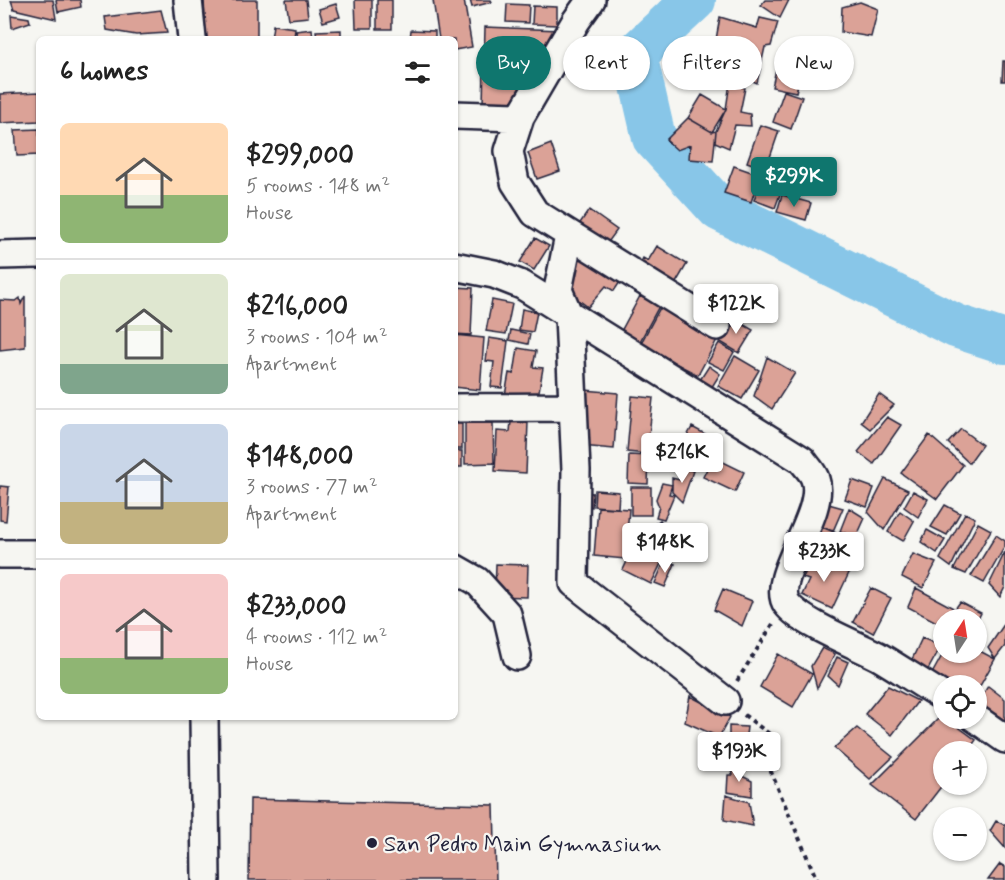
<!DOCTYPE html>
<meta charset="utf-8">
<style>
:root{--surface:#fff;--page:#f6f6f6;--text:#222;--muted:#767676;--line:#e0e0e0;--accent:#0f766e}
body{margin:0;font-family:Mynerve,sans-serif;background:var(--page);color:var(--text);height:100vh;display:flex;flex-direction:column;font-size:22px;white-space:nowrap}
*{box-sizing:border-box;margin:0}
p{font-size:20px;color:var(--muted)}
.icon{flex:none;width:33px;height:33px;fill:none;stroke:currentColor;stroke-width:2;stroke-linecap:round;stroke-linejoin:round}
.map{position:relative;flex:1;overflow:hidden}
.side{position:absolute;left:36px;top:36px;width:422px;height:684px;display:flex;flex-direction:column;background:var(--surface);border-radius:9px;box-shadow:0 2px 4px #0004}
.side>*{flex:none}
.top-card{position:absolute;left:476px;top:36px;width:440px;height:54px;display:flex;gap:12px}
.needle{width:39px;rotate:12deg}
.controls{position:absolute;left:933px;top:609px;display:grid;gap:12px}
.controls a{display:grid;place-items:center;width:54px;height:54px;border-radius:50%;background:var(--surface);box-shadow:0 2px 4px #0004;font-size:30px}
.price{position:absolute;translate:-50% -51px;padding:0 14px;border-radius:6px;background:#fff;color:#222;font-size:20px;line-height:39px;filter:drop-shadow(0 2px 3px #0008)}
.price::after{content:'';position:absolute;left:50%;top:36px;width:18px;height:14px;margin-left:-9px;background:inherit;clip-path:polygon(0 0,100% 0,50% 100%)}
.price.on{background:var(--accent);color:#fff}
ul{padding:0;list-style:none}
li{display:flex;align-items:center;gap:18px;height:150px;padding:0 24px}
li+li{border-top:2px solid var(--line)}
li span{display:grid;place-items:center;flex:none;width:168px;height:120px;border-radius:9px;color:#555}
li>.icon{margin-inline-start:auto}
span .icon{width:72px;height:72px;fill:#fffc;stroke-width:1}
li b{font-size:26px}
h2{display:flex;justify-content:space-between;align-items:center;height:72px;padding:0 24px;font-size:26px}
.tag{padding:0 21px;border-radius:27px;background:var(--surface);box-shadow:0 2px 4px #0004;font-size:21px;line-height:54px}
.tag.on{background:var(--accent);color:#fff}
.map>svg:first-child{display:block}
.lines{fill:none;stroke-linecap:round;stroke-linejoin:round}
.river{stroke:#88c6e8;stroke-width:44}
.building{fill:#dba297;stroke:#22223b;stroke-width:1.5}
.minor-casing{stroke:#22223b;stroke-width:32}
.path{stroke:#22223b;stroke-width:4;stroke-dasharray:4.5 4.5;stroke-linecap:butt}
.minor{stroke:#f6f6f2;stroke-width:27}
.poi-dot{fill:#22223b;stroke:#f6f6f2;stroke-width:2}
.labels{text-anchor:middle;stroke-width:4.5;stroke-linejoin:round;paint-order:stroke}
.poi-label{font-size:22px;fill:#22223b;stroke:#f6f6f2;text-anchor:start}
</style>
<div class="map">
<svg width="1005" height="880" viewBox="0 0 1005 880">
<rect width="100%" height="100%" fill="#f6f6f2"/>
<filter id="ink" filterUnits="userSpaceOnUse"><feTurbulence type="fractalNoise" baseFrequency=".0167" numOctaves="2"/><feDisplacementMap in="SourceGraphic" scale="12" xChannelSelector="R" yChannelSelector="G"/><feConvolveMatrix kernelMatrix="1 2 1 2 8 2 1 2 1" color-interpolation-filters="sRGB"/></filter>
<g filter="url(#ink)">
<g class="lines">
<path class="river" d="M694,0L635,55L654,138L719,209L956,326L1005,342"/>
</g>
<path class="building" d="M11,0H53L56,19L14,9Z
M56,0H80L81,7L58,12Z
M204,0H257V39H206Z
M286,0H306L308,17L289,19Z
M355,0H372V28H356Z
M377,0H392V29H377Z
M433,0H464L472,47L454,50V39H439Z
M470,0H491L492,2L472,7Z
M765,0H789L780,18L761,5Z
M860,2L878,9L871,37L841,32L842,7Z
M336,4L340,17L323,22L319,9Z
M507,4L529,5L528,23L506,22Z
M533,6L557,7V25L532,24Z
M161,10L167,33L136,35L107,30L105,17Z
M11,15L29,18L30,22L12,28Z
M720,17L757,28L760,18L778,22L771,46L765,47L757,83L712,62Z
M273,25L295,28L294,39H271Z
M485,27L560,30L514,112L483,104Z
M312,29L313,39H297L296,31Z
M341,30V39H317L316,31Z
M411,30L435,31V39H410Z
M779,56L804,61L796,92L772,87Z
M1003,61H1005V81H1002Z
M730,83L745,88L740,112L750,114L751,126L735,125L729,148L715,142L716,131L726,109Z
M784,91L802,97L791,129L773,122Z
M39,92V121L0,123V94Z
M702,95L726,109L712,132L688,118Z
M688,118L712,132L716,131L713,161L689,159L690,145L677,150L666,140Z
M760,125L779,131L766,169L747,162Z
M39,129V155L17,156L15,130Z
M551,144L560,171L537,179L528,153Z
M734,166L760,175L751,202L724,193Z
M762,175L784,183L775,208L754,200Z
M782,195L811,203L806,220L777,212Z
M589,210L617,230L606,245L578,226Z
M535,238L549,246L534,270L520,262Z
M574,243L624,276L614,291L606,286L588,307L580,301L574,311L565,257Z
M657,246L687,264L673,288L638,268L643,258L648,261Z
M454,287L473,288L471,335L454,334Z
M25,296V347L0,350V300L16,301L20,298L21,304Z
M640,296L659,306L638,345L619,335Z
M492,300L512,304L506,334L486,331Z
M661,306L719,336L698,375L640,345Z
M522,309L537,312L533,332L519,330Z
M732,318L753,330L739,353L719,341Z
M511,330L530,334L528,344L509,340Z
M454,335L484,338L480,390L454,387Z
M489,338L508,341L502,388L491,387L494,362L486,361Z
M719,343L734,352L724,370L708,362Z
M518,348L536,351L533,367L543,368L538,397L504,401L509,373L514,374Z
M735,356L759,370L742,399L718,386Z
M767,357L795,373L772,409L754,396Z
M709,366L720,374L710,390L698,383Z
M585,390L618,393L614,449L581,446Z
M879,394L894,405L870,429L861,422Z
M632,396L653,398L647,454L627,452Z
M887,417L901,425L874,464L858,452Z
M511,421L528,422L526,473L495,471L497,431L510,432Z
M465,423H493L494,463L465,464Z
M454,424H462V449H454Z
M692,427L707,435L700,449L685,440Z
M961,429L982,445L969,463L948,443Z
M929,435L963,465L937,499L901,473Z
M684,442L700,450L691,467L675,459Z
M454,451H462V467H454Z
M629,455L649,456L648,484L628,483Z
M713,457L744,472L735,492L703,477Z
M684,468L693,471L682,502L672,492V478L680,480Z
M885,479L908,490L884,530L868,512Z
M852,480L874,488L867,507L845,499Z
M662,483L672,485L669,494L674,495L664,519L656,517L659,507L656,499Z
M0,486L9,487L6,521L0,520Z
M631,487H651V515H631Z
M595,490L619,492L618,508L594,506Z
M913,491L928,499L918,517L904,507Z
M583,492L593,493L592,507L582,506Z
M825,503L843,508L833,531L815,525Z
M945,505L960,513L947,535L931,527Z
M598,507L629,509L625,559L594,556Z
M849,508L865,518L856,538L840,531Z
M900,511L914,521L903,541L888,532Z
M965,513L975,518L951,567L940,559Z
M660,520L665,527L657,534L652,526Z
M978,523L991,530L966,574L954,569Z
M675,527L693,537L686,549L668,539Z
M822,527L843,536L840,547L818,540Z
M642,529L671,543L651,584L623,570Z
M927,530L945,540L937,553L921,542Z
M996,535L1005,541V546L984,583L971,576Z
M1005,552V587L1000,597L989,585Z
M913,554L936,563L923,588L902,577Z
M812,557L849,573L832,609L802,595L809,580L803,578Z
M665,560L675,564L665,587L655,583Z
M496,564L528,565L527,597L495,596Z
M871,588L891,598L873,633L853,622Z
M916,588L955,609L960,602L981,613L976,623V620H944V626L908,607Z
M723,589L752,601L742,626L714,610Z
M1005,623V646L995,659L988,648Z
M922,638L941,646L924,677L908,668Z
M822,648L835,654L817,688L811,666Z
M976,649L995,659L976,693V686H944L928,681L944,652H976Z
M778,654L812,674L793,707L760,687Z
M837,657L848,662L838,685L828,676Z
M888,686L918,701L892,735L865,714Z
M988,686L1005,699V721L999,729L976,706Z
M690,696L730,717L719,737L685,722Z
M942,715L976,740L967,752H944V783L916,819L872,785Z
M729,726L747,727L745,743L764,746L762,763L707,759L708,748L729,747Z
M857,728L893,757L870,779L834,748Z
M731,766L744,767L742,776L752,781V796L727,792L728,775H733Z
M726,795L749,802L753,826L724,820Z
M250,799L494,805L496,880H249Z
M996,821L1005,825V848L990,831Z
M1000,864L1005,867V880H988Z"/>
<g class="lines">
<g class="minor-casing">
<path id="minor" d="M188,0L192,39
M591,0L576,21L520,117L509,151L515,182L535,213L717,326
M454,115L520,117
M569,236L558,290L569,316L576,470L574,583L725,701
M0,255L39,254
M454,266L494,274L522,285L802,460C806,466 813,472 815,479C827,513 769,579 787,604C801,623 855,644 878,656C900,669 922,684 944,697
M454,408L573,407
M0,554H39
M454,568L477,581L507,614L517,656
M204,717L206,880
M975,718L1005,739"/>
</g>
<path class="path" d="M737,681L773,624
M744,715L776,739L771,772L817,880"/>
<use href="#minor" class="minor"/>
</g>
</g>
<circle class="poi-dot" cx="372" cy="843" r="6"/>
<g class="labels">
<g class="poi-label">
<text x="384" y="851">San Pedro Main Gymnasium</text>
</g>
</g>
</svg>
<div class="controls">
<a><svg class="needle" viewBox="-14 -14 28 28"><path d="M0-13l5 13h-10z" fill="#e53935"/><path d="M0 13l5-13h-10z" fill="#767676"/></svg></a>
<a><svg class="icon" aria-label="locate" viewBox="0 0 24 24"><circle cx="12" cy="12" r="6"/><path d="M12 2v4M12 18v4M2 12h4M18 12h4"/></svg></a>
<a>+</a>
<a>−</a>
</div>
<b class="price on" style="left:794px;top:208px">$299K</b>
<b class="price" style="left:736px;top:335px">$122K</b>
<b class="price" style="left:682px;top:484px">$216K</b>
<b class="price" style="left:665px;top:574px">$148K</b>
<b class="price" style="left:824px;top:583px">$233K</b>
<b class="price" style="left:739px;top:783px">$193K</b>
<div class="top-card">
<a class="tag on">Buy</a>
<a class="tag">Rent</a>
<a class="tag">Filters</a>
<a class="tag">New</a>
</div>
<section class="side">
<h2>6 homes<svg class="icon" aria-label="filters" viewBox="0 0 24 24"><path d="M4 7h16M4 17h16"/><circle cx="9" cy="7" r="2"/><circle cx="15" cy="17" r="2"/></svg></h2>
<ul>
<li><span style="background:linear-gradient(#ffd9b3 60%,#8fb573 0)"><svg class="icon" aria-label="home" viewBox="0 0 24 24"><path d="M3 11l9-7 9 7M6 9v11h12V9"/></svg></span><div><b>$299,000</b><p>5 rooms · 148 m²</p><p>House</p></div></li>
<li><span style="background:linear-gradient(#dfe7d0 75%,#7fa58c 0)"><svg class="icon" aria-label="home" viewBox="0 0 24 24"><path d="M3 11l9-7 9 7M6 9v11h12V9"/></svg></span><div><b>$216,000</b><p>3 rooms · 104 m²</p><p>Apartment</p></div></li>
<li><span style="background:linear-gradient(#c9d6e8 65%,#c2b280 0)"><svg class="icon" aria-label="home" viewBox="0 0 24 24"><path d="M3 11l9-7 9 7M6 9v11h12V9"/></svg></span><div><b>$148,000</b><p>3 rooms · 77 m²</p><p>Apartment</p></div></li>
<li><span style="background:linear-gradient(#f6c9c9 70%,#8fb573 0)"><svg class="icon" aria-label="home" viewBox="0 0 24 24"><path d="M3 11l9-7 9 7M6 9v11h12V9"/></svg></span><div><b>$233,000</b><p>4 rooms · 112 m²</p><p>House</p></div></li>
</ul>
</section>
</div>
